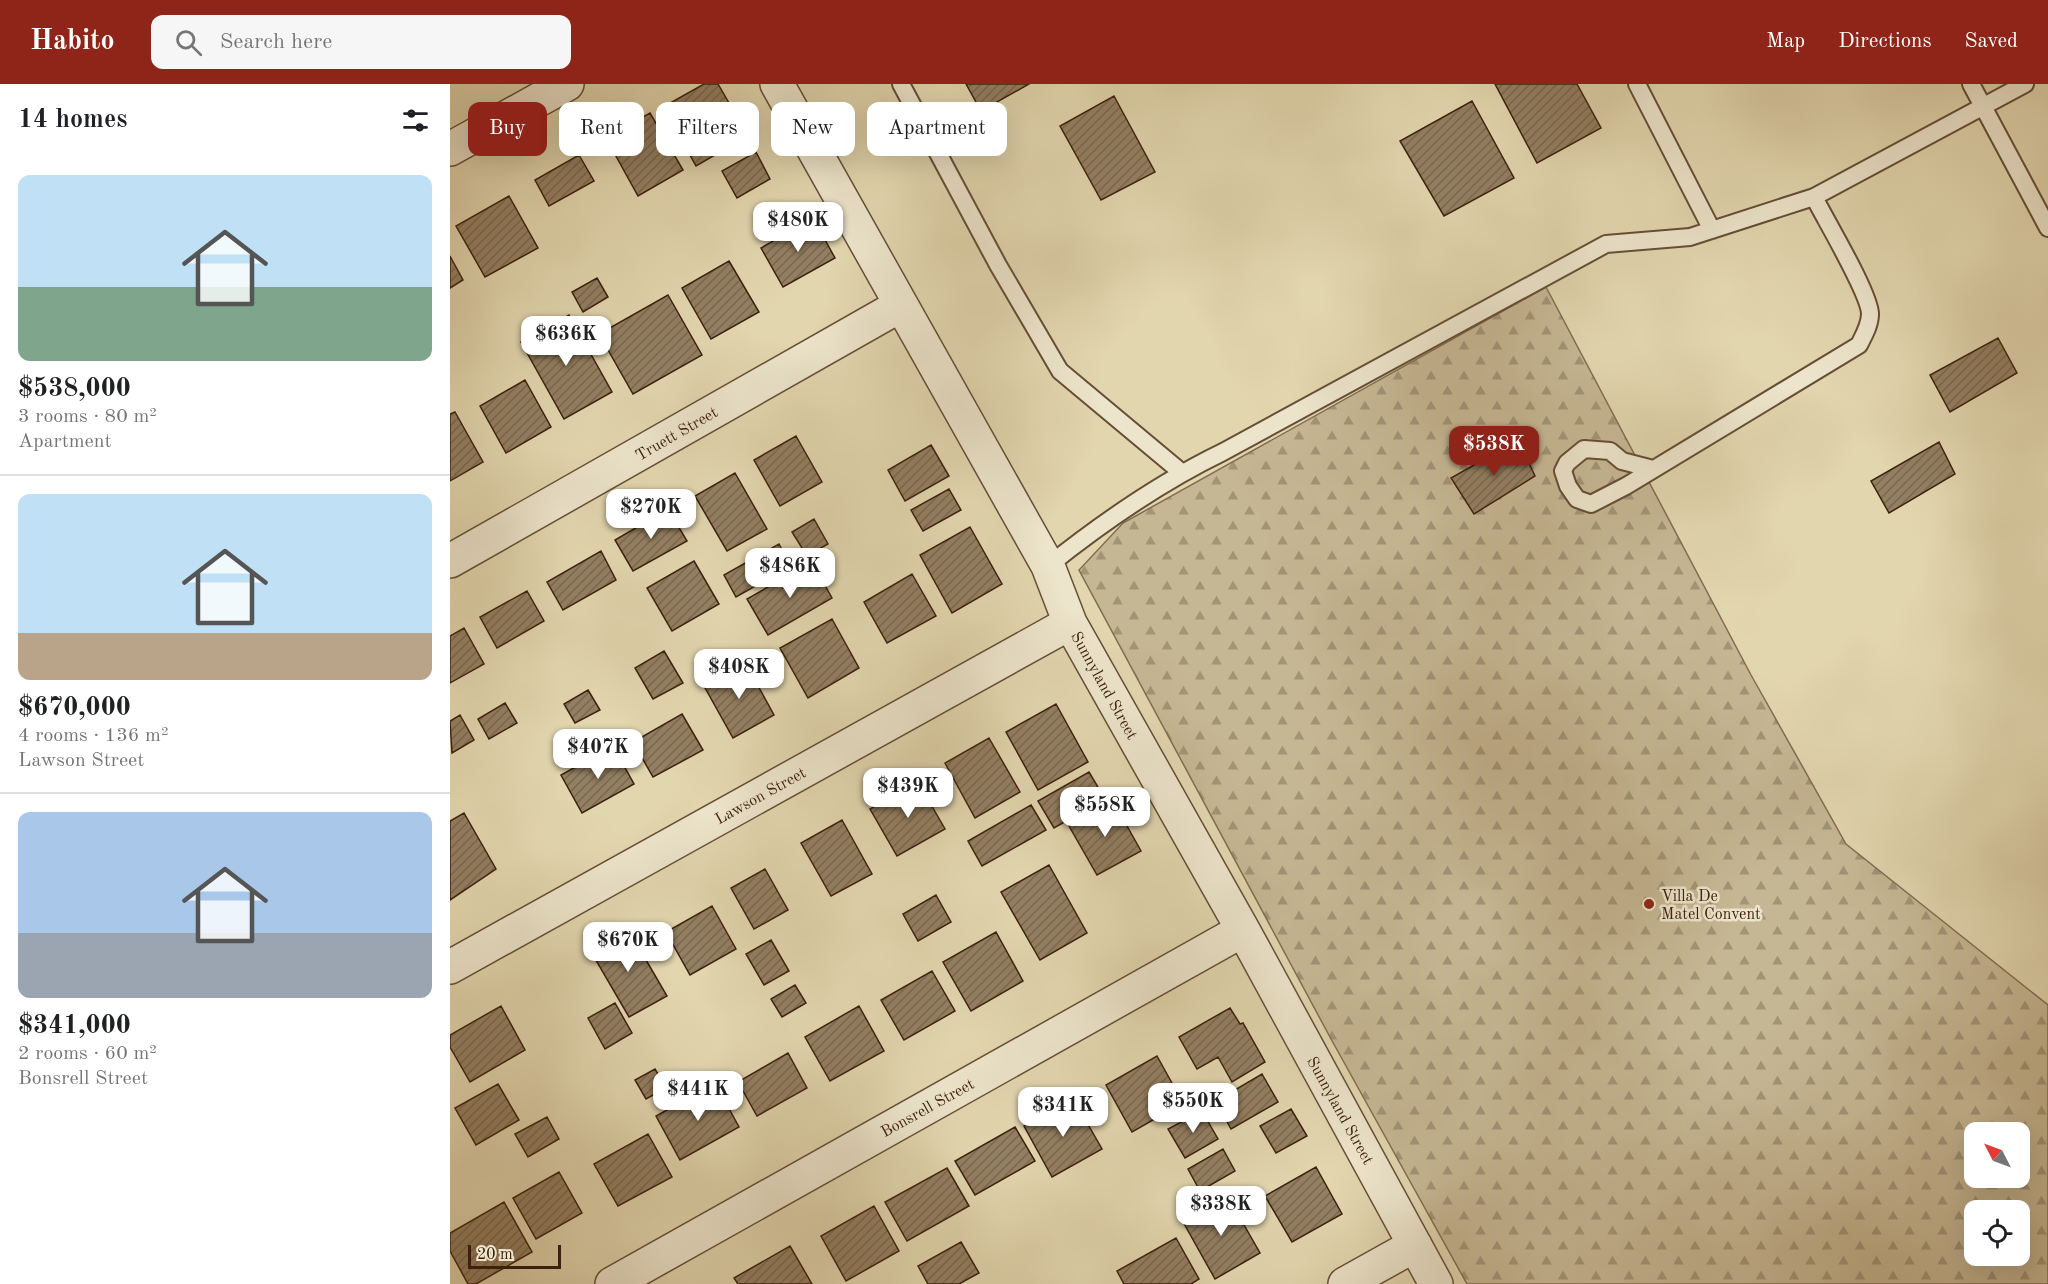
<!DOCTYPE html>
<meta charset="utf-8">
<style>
:root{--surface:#fff;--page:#f6f6f6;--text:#202124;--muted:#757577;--line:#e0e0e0;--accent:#8f2418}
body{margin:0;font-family:"Old Standard TT",serif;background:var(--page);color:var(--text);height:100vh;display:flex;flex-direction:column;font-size:22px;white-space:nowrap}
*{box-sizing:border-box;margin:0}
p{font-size:20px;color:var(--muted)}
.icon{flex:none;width:33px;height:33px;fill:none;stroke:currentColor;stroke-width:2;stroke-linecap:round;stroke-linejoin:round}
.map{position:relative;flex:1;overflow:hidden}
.sheet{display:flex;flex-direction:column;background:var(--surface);width:450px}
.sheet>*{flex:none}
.guide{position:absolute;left:18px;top:18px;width:570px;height:54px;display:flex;gap:12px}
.needle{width:39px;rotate:312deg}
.controls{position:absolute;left:1514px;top:1038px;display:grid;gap:12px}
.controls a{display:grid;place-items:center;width:66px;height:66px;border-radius:12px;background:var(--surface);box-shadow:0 6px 24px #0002;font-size:30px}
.scale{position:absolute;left:18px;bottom:15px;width:93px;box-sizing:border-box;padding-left:6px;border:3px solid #3d200e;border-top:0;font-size:16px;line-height:21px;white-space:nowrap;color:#3d200e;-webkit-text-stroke:4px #ece4cb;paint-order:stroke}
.price{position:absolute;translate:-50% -51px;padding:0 14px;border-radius:12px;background:#fff;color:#222;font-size:20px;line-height:39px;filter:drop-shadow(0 2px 3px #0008)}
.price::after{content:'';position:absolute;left:50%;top:36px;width:18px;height:14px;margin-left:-9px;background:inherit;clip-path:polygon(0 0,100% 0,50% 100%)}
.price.selected{background:var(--accent);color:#fff}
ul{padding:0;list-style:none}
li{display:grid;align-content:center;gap:12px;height:318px;padding:0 18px}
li+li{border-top:2px solid var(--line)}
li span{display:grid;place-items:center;height:186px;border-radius:12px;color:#555}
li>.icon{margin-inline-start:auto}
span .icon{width:108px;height:108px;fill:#fffc;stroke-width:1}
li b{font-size:26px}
h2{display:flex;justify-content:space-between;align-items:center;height:72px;padding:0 18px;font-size:26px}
.tag{padding:0 21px;border-radius:12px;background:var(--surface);box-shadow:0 6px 24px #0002;font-size:21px;line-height:54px}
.tag.selected{background:var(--accent);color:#fff}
header{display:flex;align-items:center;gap:36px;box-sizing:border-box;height:84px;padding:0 30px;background:var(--accent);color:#fff}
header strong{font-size:28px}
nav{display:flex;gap:33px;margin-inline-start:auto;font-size:21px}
.search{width:420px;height:54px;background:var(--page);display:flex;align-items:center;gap:15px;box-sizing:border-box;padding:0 21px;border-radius:12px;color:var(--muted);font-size:22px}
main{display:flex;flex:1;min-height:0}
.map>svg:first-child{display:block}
.forest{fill:url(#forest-firs);stroke:#826c51;stroke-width:1.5;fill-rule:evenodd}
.building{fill:url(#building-hatch);stroke:#3d200e;stroke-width:1.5}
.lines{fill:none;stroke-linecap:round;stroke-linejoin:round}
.service-casing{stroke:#664e36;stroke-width:20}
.minor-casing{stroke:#664e36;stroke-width:36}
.service{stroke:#ece4cb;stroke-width:16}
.minor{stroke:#ece4cb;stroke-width:33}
.poi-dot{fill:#8f2418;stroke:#ece4cb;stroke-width:2}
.labels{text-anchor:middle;stroke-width:5;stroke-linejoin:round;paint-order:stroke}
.street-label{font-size:16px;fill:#3d200e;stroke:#ece4cb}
.poi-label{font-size:16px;fill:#3d200e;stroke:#ece4cb;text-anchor:start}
</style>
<header>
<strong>Habito</strong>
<div class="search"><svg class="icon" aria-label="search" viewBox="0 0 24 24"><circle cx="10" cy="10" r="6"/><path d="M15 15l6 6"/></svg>Search here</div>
<nav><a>Map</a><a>Directions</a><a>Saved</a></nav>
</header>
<main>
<section class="sheet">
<h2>14 homes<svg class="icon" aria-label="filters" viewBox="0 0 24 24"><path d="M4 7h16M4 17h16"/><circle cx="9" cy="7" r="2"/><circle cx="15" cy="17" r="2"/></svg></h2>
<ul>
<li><span style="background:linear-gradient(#bfe0f5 60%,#7fa58c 0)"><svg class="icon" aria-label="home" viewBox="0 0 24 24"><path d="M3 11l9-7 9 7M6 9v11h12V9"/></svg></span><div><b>$538,000</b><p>3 rooms · 80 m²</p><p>Apartment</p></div></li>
<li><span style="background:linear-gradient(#bfe0f5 75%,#b9a48a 0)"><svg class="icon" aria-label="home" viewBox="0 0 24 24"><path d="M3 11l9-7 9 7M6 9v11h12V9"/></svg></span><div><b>$670,000</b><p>4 rooms · 136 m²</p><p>Lawson Street</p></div></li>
<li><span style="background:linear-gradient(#a9c7e8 65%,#9aa5b1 0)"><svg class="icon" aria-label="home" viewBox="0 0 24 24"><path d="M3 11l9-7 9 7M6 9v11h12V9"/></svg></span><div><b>$341,000</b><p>2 rooms · 60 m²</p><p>Bonsrell Street</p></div></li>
</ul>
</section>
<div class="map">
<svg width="1598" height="1200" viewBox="0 0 1598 1200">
<defs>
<pattern id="forest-firs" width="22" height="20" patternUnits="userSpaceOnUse" patternTransform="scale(1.5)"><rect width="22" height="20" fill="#c6b794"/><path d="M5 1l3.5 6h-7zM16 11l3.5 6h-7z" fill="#a29477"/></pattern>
<pattern id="building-hatch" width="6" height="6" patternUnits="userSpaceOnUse" patternTransform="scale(1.5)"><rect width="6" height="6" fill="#937f62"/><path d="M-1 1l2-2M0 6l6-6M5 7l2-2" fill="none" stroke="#79684f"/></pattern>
</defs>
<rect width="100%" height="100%" fill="#e2d6af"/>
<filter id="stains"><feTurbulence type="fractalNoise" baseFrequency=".00333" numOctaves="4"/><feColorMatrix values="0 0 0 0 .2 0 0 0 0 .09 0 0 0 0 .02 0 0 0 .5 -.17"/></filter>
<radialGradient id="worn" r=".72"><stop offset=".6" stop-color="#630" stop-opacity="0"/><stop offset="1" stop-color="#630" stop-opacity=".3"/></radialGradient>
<path class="forest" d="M1096,203L1301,591L1396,760L1598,921V1200H1017L881,955L629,486L673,439ZM1524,1048H1569V1094H1524ZM1524,1126H1569V1172H1524Z"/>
<path class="building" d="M254,0H268L298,52L246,82L213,23Z
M516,0H579L531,27Z
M1045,0H1127L1151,44L1087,79Z
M664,12L705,88L651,116L610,42Z
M1022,17L1064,94L994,132L950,57Z
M200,29L233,86L188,112L156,54Z
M306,68L320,95L287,114L272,87Z
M129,71L144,97L99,122L85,96Z
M59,112L88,164L35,193L6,142Z
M363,134L385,174L333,203L311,164Z
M0,172L13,196L0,204Z
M279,177L309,228L261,255L232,204Z
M147,194L158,213L133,228L122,208Z
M218,211L252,271L183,310L149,250Z
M119,231L162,308L114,335L71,258Z
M1548,254L1567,289L1500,328L1480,291Z
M75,296L101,343L56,369L30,322Z
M5,328L33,378L0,397V330Z
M346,352L372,398L330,422L304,376Z
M1068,356L1085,392L1024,430L1001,394Z
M1489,358L1505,390L1439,429L1421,397Z
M481,361L499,392L455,417L438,386Z
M285,389L317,445L277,467L245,412Z
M499,405L511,426L473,447L461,426Z
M218,425L237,457L183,487L165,456Z
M364,435L378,460L357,472L342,448Z
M520,443L552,500L502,529L470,471Z
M329,460L341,482L286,513L274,491Z
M151,467L166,496L113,526L97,498Z
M244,477L269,520L222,547L197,504Z
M362,478L382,514L318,551L297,515Z
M462,490L486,532L437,559L414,518Z
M77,507L94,537L47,564L30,533Z
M382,535L409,584L358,614L330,564Z
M14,544L34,580L0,599V552Z
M214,567L233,599L203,615L185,584Z
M295,578L324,631L283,654L254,602Z
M138,606L150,626L125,639L114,620Z
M55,619L67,639L39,655L28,635Z
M606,620L638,678L588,706L556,648Z
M232,630L253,666L203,693L183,658Z
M10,631L24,656L2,669L0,637Z
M539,654L570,708L525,734L495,679Z
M163,662L184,700L132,729L111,691Z
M639,688L655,715L604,744L588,717Z
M468,698L495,745L447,772L420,725Z
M663,717L691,767L647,791L619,742Z
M581,721L596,746L532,782L518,757Z
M14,729L46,785L0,816V737Z
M392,736L422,790L381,812L351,759Z
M599,781L637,849L590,876L551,808Z
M315,785L338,826L304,845L281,804Z
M486,811L501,838L468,857L453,830Z
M262,822L286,865L240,891L216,848Z
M178,845L217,912L179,933L140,866Z
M546,848L573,897L521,927L493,878Z
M321,856L339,887L314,901L296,870Z
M482,887L505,927L454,956L431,916Z
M345,901L356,919L332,933L321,915Z
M165,919L182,949L155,965L138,934Z
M51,922L75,966L20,998L0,963V951Z
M409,922L434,967L380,997L355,953Z
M780,924L790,940L793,939L815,978L782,998L768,973L747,985L729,953Z
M338,969L357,1004L307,1032L288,998Z
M707,972L733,1019L682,1048L656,1001Z
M205,985L216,1004L196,1015L185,996Z
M812,990L828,1018L781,1045L766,1017Z
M265,999L289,1043L230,1076L206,1032Z
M48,1000L69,1036L26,1061L5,1024Z
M623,1014L652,1065L602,1093L574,1042Z
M841,1025L857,1052L826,1069L810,1042Z
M752,1027L768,1055L735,1074L718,1045Z
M97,1033L109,1055L78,1073L65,1050Z
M565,1043L585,1077L525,1111L505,1077Z
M198,1050L222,1093L168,1122L144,1080Z
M773,1065L785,1087L750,1107L738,1085Z
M866,1083L892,1130L842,1158L815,1112Z
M497,1084L519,1122L457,1157L435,1118Z
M109,1088L132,1129L86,1155L63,1114Z
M777,1111L810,1169L765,1195L732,1136Z
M54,1118L82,1168L26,1200H18L0,1167V1149Z
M424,1122L449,1167L396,1197L371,1152Z
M726,1154L749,1195L741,1200H674L667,1187Z
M511,1158L529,1189L509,1200H478L468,1182Z
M340,1162L362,1200H288L284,1194Z"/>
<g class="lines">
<g class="service-casing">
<path id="service" d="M451,0L548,181L610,287L731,388
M1187,0L1262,146
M1521,0L1598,144
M1203,385L1172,377L1160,367L1134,365L1117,379L1113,387L1118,402L1127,415L1141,420L1176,402L1409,261C1414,251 1420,241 1420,230C1420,210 1375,135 1364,113
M598,482C653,438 709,399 773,368L1156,160L1240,153L1364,113L1575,0"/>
</g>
<g class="minor-casing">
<path id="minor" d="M327,0L598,482L620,539L793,846L986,1200
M0,65L117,0
M0,477L451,221
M0,883L620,539
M162,1200L793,846
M895,1200L965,1161"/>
</g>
<use href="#service" class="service"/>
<use href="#minor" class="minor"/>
</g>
<circle class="poi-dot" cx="1199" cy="820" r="6"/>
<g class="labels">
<g class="street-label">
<text transform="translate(226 349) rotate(-30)" y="6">Truett Street</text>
<text transform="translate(655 601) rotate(61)" y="6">Sunnyland Street</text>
<text transform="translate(310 711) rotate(-29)" y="6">Lawson Street</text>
<text transform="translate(477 1023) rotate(-29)" y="6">Bonsrell Street</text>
<text transform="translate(891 1026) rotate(61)" y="6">Sunnyland Street</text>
</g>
<g class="poi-label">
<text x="1211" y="817">Villa De<tspan x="1211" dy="18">Matel Convent</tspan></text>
</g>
</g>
<rect width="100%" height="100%" filter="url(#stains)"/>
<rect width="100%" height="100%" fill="url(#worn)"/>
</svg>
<div class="controls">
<a><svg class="needle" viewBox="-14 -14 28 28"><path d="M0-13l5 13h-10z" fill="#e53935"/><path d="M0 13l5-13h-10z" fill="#757577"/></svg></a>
<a><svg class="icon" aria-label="locate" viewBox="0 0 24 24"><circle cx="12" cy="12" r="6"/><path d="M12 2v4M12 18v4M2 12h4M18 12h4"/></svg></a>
</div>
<div class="scale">20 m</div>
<b class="price" style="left:348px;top:169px">$480K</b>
<b class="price" style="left:116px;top:283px">$636K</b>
<b class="price selected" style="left:1044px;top:393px">$538K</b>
<b class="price" style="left:201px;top:456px">$270K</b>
<b class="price" style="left:340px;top:515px">$486K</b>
<b class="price" style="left:289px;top:616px">$408K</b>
<b class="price" style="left:148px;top:696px">$407K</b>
<b class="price" style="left:458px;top:735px">$439K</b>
<b class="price" style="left:655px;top:754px">$558K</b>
<b class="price" style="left:178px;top:889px">$670K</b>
<b class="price" style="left:248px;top:1038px">$441K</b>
<b class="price" style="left:743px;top:1050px">$550K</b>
<b class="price" style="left:613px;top:1054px">$341K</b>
<b class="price" style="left:771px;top:1153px">$338K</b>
<div class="guide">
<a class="tag selected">Buy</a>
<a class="tag">Rent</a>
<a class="tag">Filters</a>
<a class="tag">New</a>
<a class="tag">Apartment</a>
</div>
</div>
</main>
